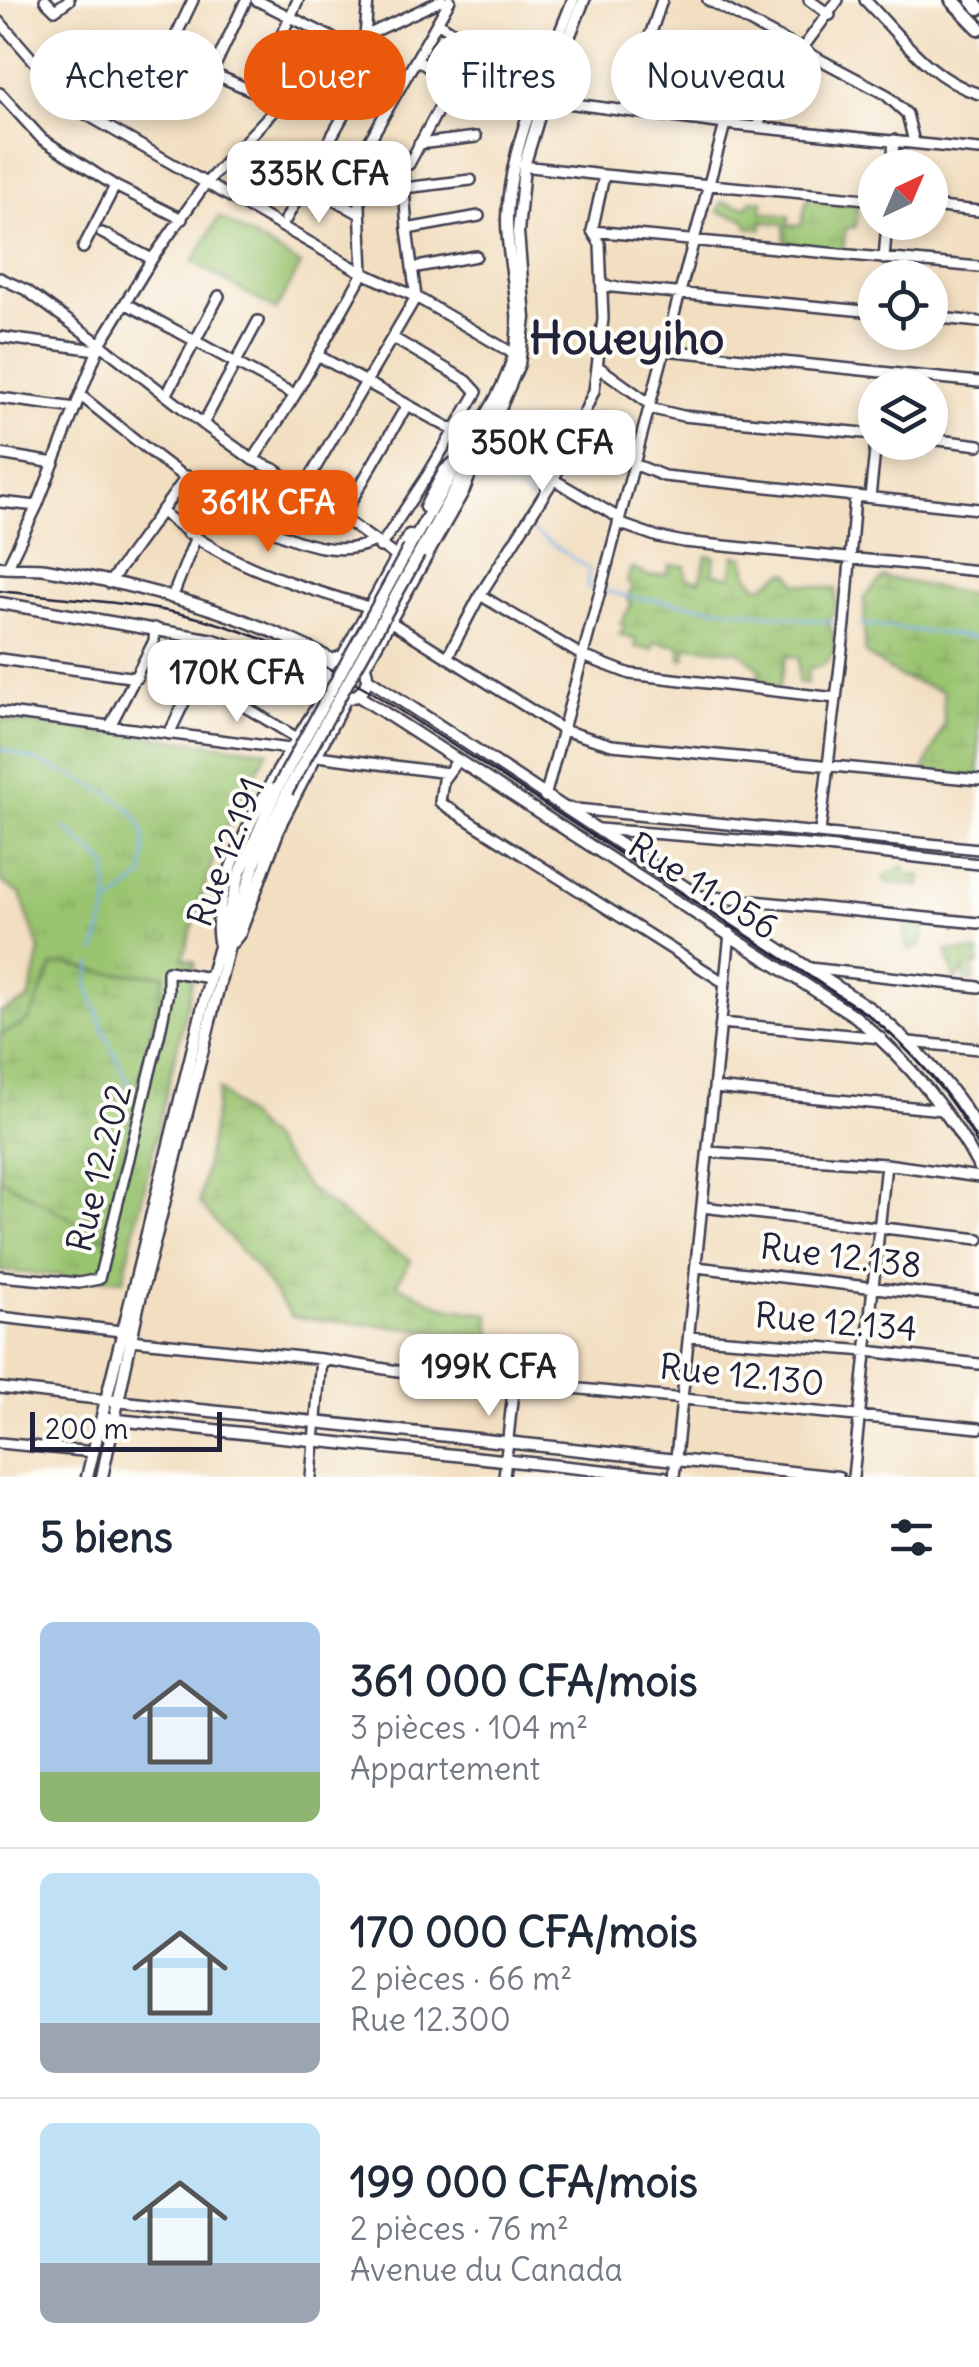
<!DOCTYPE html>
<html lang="fr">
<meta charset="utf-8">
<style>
:root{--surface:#fff;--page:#f6f6f7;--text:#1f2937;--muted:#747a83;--line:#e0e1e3;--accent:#ea580c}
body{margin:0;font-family:Delius,sans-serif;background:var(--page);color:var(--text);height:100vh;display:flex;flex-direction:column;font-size:38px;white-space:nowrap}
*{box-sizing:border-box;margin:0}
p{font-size:32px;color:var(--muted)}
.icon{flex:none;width:55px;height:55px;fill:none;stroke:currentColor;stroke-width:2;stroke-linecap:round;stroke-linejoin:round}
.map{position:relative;height:1477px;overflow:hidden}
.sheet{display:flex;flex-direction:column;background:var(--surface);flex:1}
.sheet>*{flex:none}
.banner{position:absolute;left:30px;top:30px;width:920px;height:90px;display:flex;gap:20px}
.needle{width:65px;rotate:44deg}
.fabs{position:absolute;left:858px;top:150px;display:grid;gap:20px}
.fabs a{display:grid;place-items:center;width:90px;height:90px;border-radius:50%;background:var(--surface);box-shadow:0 5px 15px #0003;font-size:50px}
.scale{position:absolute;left:30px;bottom:25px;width:192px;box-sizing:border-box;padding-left:10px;border:5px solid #22223b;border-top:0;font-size:28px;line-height:35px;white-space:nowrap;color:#22223b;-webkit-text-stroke:8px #fdfcf7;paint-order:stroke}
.price{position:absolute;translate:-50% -85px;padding:0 22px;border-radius:20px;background:#fff;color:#222;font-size:32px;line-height:65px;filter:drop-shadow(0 2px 5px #0008)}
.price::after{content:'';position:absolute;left:50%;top:60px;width:30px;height:22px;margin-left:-15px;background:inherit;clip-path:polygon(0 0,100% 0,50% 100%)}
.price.current{background:var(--accent);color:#fff}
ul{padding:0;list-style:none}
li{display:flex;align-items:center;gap:30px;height:250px;padding:0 40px}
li+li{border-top:2px solid var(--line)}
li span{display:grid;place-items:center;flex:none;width:280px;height:200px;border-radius:15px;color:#555}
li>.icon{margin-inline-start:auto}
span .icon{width:120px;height:120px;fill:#fffc;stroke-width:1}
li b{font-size:42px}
h2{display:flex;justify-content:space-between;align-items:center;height:120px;padding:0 40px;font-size:42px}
.tag{padding:0 35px;border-radius:45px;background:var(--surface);box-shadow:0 5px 15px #0003;font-size:35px;line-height:90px}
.tag.current{background:var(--accent);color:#fff}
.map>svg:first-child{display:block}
.grass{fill:url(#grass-tufts);stroke:#5e7356;stroke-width:2.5}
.wetland{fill:url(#wetland-marsh);stroke:#5e7356;stroke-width:2.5}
.pitch{fill:#9ac470;stroke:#5e7356;stroke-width:2.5}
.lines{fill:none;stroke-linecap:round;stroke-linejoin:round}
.stream{stroke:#7eb1eb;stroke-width:2.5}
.minor-casing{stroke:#413e4f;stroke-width:14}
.major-casing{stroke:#413e4f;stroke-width:15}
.highway-casing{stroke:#413e4f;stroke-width:18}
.minor{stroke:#fff;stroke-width:9}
.major{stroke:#fff;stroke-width:10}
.highway{stroke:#fff;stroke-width:12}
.rail{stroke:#22223b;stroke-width:2.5}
.major-bridge-casing{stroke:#413e4f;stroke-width:15;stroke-linecap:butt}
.major-bridge{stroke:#fff;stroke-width:10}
.labels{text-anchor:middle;stroke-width:8;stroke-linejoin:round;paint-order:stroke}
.street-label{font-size:35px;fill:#22223b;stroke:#fdfcf7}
.district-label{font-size:45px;font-weight:bold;fill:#22223b;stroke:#fdfcf7}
</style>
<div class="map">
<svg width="979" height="1477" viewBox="0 0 979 1477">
<defs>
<pattern id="grass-tufts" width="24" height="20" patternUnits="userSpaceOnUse" patternTransform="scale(2.5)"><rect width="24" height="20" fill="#9ac470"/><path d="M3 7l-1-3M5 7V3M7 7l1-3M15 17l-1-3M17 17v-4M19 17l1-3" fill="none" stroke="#84a862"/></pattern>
<pattern id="wetland-marsh" width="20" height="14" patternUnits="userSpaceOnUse" patternTransform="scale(2.5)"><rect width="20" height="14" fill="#9ac470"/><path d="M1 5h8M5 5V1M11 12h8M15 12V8" fill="none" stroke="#84a862"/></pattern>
</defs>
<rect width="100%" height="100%" fill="#fdfcf7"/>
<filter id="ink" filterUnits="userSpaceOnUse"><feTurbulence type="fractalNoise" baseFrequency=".01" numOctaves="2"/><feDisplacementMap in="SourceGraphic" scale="20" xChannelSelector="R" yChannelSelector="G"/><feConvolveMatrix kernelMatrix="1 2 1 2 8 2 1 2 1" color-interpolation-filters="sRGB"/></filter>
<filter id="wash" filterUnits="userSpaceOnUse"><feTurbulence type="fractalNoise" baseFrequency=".0048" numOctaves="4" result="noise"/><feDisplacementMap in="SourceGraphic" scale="40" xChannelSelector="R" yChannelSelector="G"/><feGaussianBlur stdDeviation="2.25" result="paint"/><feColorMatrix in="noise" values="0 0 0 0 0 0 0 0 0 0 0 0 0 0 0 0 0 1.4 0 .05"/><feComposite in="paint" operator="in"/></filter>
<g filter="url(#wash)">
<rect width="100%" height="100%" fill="#f2dec0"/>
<path class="grass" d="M0,720L268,750L218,844L183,958L195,962L190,992L123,1280L0,1271V1012L29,1000L40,950L20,894L0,881Z
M904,866L907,875L921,876L920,886L884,882V876Z
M907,919L926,923L921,947L909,949L905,938Z
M946,951L979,952V964L973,967L974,980H965L964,969L956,981Z"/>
<path class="wetland" d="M807,199L857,204L856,227L846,228L843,251L785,244L784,224L762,221L761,229L748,227L745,219L718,212L722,202L747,207L751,200L763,201L762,212L789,216L788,225L801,226Z
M706,555L715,557L713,573L731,577L734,555L744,557L748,574L756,585L762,586L784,572L790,573L796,583L836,589V610L827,621C840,642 836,667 809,668L807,684L798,683L799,657L786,656L779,688L760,685L758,667L738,651L687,646L685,659H680V646L654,642L653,650L635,647L636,640L619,634L625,627L620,623L631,606L628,597L632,586L627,582L631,568L649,576L666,574L670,565L685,566L686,578L700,581Z
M883,577L979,596V778L923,772L944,724L943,691L900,677L865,653L864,598Z
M67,964L106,973L164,975L104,1238L0,1178V1036L29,1020L53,966Z
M219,1089L269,1139L308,1188L376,1240L411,1260L396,1284L442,1306L489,1314L492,1336L292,1317L256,1268L199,1203Z"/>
<path class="pitch" d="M219,217L301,265L276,310L193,262Z"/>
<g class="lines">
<path class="stream" d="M491,472L535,502
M528,528L589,569L587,586L597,589
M606,591L628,597L842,623
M860,624L979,638
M0,748C35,761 122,789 139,821C148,837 144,859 144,876L108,906L95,952
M65,828L107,865L108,903
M92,963L87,983L105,1033L139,1107"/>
</g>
</g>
<g filter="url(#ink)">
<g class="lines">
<g class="minor-casing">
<path id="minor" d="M45,0L55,10L69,0
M256,0L349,46
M708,0L885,94L907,114L914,142
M809,0L830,15
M865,0C900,36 930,79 979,94
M0,22L75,108L363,273L416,297L514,354
M437,22L516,72
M365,36L368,0
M648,42L772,100
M168,54L255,92L277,107
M214,68L246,0
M153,84L193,0
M255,92L298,0
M0,93L42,139L115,186L182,219
M544,100L725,124L979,150
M625,110L662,0
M757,126L802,49L838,0
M328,143L358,161
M419,144L476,137
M239,147L360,214
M524,166C641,181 758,188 875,200
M892,168L894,140
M404,188L471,180
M930,206L979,211
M286,219L347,109L304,86
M407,229L479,216
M592,231L979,267
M102,233L152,259
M83,248L115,186
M884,259L887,222
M412,268L476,256
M0,278L26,290L100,344L37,506L7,568
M602,286L875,312
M125,303L295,395
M930,317L979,322
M0,337L97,350
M665,350L979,382
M317,355L455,431
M600,368L650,404
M167,394L219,296
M81,396C140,442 294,581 372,542
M0,398L76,408
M649,408L683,416L875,434
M203,424L258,321
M483,438L619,518
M930,439L979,445
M0,454L54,463
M253,460L295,395L363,273L358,161L450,0
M634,464L664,476L979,509
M303,489L416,297L407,229L402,162L409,164L452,84L416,59
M870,497L876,442
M0,502L37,506
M161,511C225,566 290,583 368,607
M341,519L407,405
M250,521L267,487L272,468
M618,523L658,537L684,542L979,571
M187,533L206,490
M380,547L427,476L477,392L467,381L393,338
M397,557L276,470L253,460L203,424L100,344L152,259L206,183L277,107L300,94L304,86L323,75L349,46L365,36L442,0
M109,583L187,476
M480,595L583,656L630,674L836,698
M172,598L195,539
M391,622L563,730L612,745L979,780
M448,656L480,595L554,479L594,391L603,319L600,244L592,231L604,176
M0,659L137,678
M197,678L297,738
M0,712L290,749
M110,726L154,641L155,628
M169,734L214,640
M317,756L448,773
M457,761L443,780L440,802L444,805L725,983
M545,797L725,124
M566,808L979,849
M598,829L817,846L979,864
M820,832L845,624L855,496
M702,896L979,923
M809,968L979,987
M721,1023L881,1038
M909,1042L979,1049
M714,1088L943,1110
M708,1152L886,1164L979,1177
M702,1207L979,1239
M696,1267L979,1300
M0,1276L79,1283L99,1279L160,1032L168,992V971L210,978
M0,1317L121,1331
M689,1337L867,1351L979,1364
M130,1340L321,1359L398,1371L979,1428
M0,1388L106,1400
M0,1443L93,1452
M311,1477L321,1359
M504,1477L514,1381
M674,1477L730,933
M853,1477L886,1164"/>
</g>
<g class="major-casing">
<path id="major" d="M425,507L445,470L457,460
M409,548C428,515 447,482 466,449C484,418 505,389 514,354C525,311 506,263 507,218C510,142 546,70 573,0
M419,554L501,406L519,364L525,318L518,232L524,166L544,100L584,0
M0,567C15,569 31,567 46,569C144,586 246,614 333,660
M0,603L214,640L325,680
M325 677a21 21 0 1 1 42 0a21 21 0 1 1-42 0Z
M343,656L409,535
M364,667L464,490L469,477V463
M367,678L871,1009C912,1043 953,1085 979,1132
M357,695L856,1017C905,1059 949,1110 979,1167
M219,941C207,880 287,754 320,702
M233,942L240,933L282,821L346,698
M106,1400L838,1477
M108,1419L664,1477
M87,1477L210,978L240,873L278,787
M102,1477L138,1307L235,922L255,863L287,792"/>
</g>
<g class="highway-casing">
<path id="highway" d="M952,0L979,28
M972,0L979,8"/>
</g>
<use href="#minor" class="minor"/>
<use href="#major" class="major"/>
<use href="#highway" class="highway"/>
<path class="rail" d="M0,591C59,598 120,601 177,613C243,627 306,655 365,688L867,1014C911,1049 953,1097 979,1147"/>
<g class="major-bridge-casing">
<path id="major-bridge" d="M278,787L409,548
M287,792L419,554"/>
</g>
<use href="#major-bridge" class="major-bridge"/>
</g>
</g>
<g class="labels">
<g class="street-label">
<text transform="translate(226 852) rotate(-69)" y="12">Rue 12.191</text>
<text transform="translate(703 886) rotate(32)" y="12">Rue 11.056</text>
<text transform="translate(99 1168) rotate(-76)" y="12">Rue 12.202</text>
<text transform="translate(841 1256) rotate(7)" y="12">Rue 12.138</text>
<text transform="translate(836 1322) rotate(5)" y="12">Rue 12.134</text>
<text transform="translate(742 1375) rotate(6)" y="12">Rue 12.130</text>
</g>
<g class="district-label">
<text x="627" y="354">Houeyiho</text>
</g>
</g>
</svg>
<div class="fabs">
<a><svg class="needle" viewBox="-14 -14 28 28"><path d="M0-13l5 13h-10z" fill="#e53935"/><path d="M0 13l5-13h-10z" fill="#747a83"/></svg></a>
<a><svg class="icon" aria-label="locate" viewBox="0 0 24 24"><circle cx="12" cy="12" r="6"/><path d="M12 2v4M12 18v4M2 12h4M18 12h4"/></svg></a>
<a><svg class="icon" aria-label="layers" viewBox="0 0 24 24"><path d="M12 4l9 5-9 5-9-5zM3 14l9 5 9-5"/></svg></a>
</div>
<div class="scale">200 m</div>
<b class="price" style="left:319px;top:226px">335K CFA</b>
<b class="price" style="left:542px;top:495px">350K CFA</b>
<b class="price current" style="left:268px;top:555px">361K CFA</b>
<b class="price" style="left:237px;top:725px">170K CFA</b>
<b class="price" style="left:489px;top:1419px">199K CFA</b>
<div class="banner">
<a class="tag">Acheter</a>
<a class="tag current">Louer</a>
<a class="tag">Filtres</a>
<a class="tag">Nouveau</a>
</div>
</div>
<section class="sheet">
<h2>5 biens<svg class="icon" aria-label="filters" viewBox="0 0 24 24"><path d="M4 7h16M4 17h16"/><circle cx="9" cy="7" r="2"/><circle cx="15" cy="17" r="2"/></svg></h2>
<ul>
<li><span style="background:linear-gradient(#a9c7e8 75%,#8fb573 0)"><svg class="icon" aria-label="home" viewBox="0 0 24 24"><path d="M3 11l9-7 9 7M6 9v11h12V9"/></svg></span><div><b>361 000 CFA/mois</b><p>3 pièces · 104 m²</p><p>Appartement</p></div></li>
<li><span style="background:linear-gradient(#bfe0f5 75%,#9aa5b1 0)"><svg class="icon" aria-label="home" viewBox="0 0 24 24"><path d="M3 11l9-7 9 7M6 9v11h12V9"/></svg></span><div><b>170 000 CFA/mois</b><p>2 pièces · 66 m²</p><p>Rue 12.300</p></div></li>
<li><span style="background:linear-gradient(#bfe0f5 70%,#9aa5b1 0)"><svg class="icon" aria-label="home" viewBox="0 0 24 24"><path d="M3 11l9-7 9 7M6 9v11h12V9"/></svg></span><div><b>199 000 CFA/mois</b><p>2 pièces · 76 m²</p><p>Avenue du Canada</p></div></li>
</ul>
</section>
